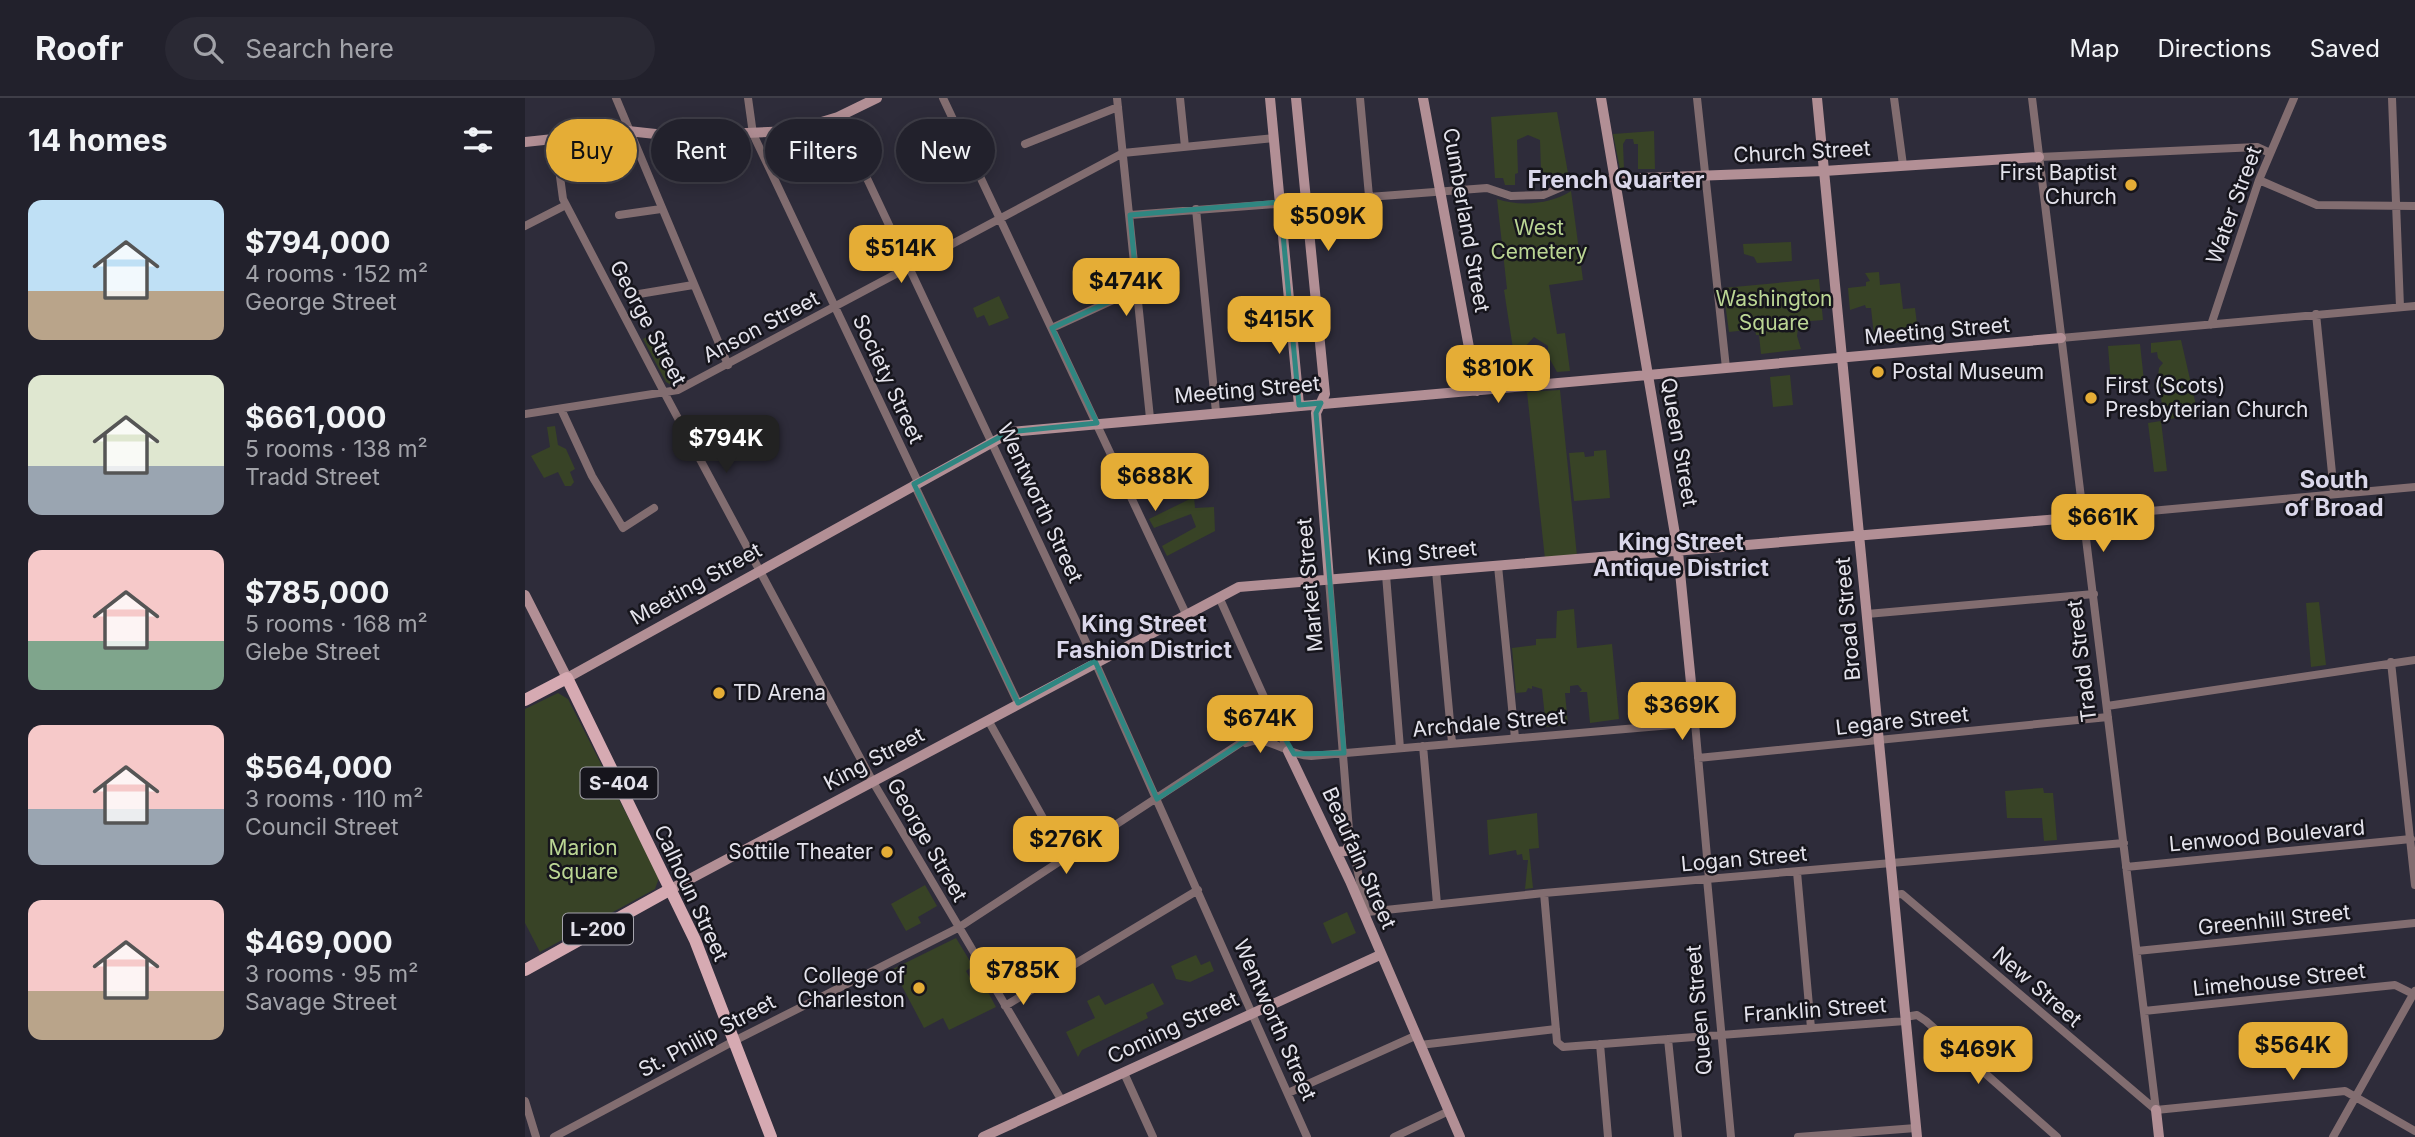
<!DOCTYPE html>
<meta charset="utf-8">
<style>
:root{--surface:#22212c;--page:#2a2934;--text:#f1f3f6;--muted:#a2a3a9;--line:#3f3e48;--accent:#e5ad36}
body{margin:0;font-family:Inter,sans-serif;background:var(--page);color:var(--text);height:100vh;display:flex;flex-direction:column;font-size:26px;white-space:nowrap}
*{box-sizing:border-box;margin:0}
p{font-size:23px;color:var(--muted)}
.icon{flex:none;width:38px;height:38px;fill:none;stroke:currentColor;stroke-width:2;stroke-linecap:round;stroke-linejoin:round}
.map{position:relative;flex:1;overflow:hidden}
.sheet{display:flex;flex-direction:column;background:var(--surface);width:525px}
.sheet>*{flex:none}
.banner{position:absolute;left:21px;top:21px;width:665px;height:63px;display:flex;gap:14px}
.price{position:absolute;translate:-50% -60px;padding:0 16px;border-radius:14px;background:var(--accent);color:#111;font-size:23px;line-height:46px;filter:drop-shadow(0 2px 4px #0008)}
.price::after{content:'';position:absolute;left:50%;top:42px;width:21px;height:16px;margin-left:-10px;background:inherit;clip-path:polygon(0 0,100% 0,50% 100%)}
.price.active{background:#222;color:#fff}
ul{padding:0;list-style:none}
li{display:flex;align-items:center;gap:21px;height:175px;padding:0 28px}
li span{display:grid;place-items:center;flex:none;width:196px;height:140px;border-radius:14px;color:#555}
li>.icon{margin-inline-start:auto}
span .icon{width:84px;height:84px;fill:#fffc;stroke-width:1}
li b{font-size:30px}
h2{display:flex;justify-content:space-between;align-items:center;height:84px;padding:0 28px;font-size:30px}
.pill{padding:0 24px;border-radius:32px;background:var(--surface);box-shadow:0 4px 18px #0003,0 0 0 2px var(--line);font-size:24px;line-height:63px}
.pill.active{background:var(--accent);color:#111}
header{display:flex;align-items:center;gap:42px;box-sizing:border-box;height:98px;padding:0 35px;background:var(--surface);border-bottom:2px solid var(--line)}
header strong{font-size:33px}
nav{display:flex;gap:38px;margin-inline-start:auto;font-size:24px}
.search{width:490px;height:63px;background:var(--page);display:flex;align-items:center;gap:18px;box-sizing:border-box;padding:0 24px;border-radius:38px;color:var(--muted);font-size:26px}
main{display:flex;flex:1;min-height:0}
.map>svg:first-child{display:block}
.green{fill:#384326}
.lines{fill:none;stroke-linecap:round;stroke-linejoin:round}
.street{stroke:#826d70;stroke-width:8}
.secondary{stroke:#b28f95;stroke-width:10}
.primary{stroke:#d6aab2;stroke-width:12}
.marked{fill:none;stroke:#2f8681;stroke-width:5;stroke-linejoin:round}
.poi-dot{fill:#e5ad36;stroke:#16151c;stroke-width:2.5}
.labels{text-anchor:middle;stroke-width:5;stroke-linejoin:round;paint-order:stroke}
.shield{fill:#16151c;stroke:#a6a5ae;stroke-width:2}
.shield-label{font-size:19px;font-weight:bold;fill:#e4e3ec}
.street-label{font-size:21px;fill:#e4e3ec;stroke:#16151c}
.poi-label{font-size:21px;fill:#e4e3ec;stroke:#16151c;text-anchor:end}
.park-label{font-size:21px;fill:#bbd694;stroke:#16151c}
.neighbourhood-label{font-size:23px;font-weight:bold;fill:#dad7ea;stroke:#16151c}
.quarter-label{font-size:24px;font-weight:bold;fill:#dad7ea;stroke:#16151c}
</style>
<header>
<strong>Roofr</strong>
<div class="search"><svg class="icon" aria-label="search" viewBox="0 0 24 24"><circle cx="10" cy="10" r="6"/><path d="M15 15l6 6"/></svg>Search here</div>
<nav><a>Map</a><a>Directions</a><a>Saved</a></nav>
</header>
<main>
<section class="sheet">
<h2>14 homes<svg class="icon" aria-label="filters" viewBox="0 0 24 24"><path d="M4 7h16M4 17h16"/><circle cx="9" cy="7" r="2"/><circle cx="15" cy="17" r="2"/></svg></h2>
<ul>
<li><span style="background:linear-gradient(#bfe0f5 65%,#b9a48a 0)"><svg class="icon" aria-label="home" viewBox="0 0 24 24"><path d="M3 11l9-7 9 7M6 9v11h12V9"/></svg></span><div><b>$794,000</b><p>4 rooms · 152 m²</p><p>George Street</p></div></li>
<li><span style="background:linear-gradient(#dfe7d0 65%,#9aa5b1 0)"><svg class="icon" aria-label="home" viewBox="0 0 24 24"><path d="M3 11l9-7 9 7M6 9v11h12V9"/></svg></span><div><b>$661,000</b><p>5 rooms · 138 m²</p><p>Tradd Street</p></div></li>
<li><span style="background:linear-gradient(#f6c9c9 65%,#7fa58c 0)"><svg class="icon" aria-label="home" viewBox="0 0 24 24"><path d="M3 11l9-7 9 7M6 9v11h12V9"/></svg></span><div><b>$785,000</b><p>5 rooms · 168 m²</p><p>Glebe Street</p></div></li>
<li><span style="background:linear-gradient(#f6c9c9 60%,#9aa5b1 0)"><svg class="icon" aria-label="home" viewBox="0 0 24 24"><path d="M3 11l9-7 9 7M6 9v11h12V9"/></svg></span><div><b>$564,000</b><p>3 rooms · 110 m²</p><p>Council Street</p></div></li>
<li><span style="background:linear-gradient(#f6c9c9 65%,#b9a48a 0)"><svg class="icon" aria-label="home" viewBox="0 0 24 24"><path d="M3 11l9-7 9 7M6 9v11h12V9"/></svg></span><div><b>$469,000</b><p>3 rooms · 95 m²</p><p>Savage Street</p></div></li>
</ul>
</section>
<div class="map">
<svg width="1890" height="1039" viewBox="0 0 1890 1039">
<rect width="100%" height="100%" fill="#2e2c3a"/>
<path class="green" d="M1032,14L1043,75L1031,77L1028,85L1020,86V75L1016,74L1015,42L1003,37L992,42L993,75L990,76V87H980L978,80H970L966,19Z
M1129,33L1130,71H1113V46H1109L1108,41H1101L1098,46L1099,71H1095L1088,36Z
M1046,93L1058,182L1024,187L1032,236L1040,235L1045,273L1032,274L1023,258V248L1009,239L996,253L998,259L1004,261V276L992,277L979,192L982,191L972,101C996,109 1026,106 1046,93Z
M1266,144L1267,163L1232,165L1229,159L1219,156L1218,146Z
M1354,174L1355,187L1375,185L1378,211L1390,210L1394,242L1350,247L1346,210H1341L1340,207L1325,212L1323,190L1341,188V184L1345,183L1340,175Z
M1294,181L1298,222L1274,224L1272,238L1276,251L1236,256L1234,237H1231L1230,231L1204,234L1198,190Z
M474,198L484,220L464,228L459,217L452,220L448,210Z
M131,234L158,284L146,287L141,284L118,241Z
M1656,242L1673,316L1645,321L1643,308H1637L1636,299H1632L1630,280L1633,279L1634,270L1638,265L1633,260L1632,254L1626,255V245Z
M1615,246L1619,283L1586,286L1583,248Z
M1265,277L1268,307L1248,309L1245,279Z
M1035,292L1052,458L1020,461L1002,294Z
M1636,323L1642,373L1629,374L1623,325Z
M30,328L33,347L41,351L50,371L45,374L49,384L46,388H40L33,374L19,380L6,358L25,349L22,329Z
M1081,352L1085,400L1049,403L1044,355L1059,354L1060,359L1069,358V353Z
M669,399L670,410L689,409L690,433L642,458L637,448L671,429L666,416L629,430L624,421Z
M1794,504L1801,567L1786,569L1781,505Z
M1049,511L1052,550L1087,546L1094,621L1065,625L1062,594H1054L1057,592L1053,587L1045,588V595H1040L1043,627L1021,629L1017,591L1007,588V591L1003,590L1001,594L991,595L987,550L1011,547V541L1031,540L1032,513Z
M33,595L43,601L134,780L130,791L15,854L0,825V611Z
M1518,690L1519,695H1528L1532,742L1519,743L1517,720H1482L1480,693Z
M1012,715L1014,750L1004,751L1008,790L1000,791L1003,762H998L997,756L992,757L991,752L964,757L962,722Z
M400,787L412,808L393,819L396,825L381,833L366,806Z
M822,814L831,835L807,846L798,825Z
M431,840L448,868L441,873L448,885L456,881L471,909L424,932L418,920L399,930L368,871Z
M671,857L676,867L685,863L689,873L665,884L651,881L646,868Z
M628,885L639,906L621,915L623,920L557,952L553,959L541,934L570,920L562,903L574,897L580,907Z"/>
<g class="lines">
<path class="street" d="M91,0L203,267
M223,0L228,36L393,384
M418,0L661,516
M592,0L625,320
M655,0L660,49
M835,0L844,98
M1172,0L1201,270
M1369,0L1378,67
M1507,0L1631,1012
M1867,0L1875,209
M313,19L567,557L782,1039
M30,41L38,101L140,296L348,684L537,1003
M500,46L593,9
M1514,59L1732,49L1745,55
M1734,82L1792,107L1890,108
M671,111L691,314
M94,117L136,111
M605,117L962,90L986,98L1018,97L1046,85L1090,81
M0,128L41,107
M114,196L168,187
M1791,216L1809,395
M1686,227L1734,82L1769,0
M527,230L612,191
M1536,240L1890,208
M36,311L67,378L98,430L129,410
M0,316L153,292L598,55L749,40
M389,386L493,605
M1559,419L1890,389
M973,468L990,640
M911,473L927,645
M861,477L875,650
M804,482L824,732L841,812
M694,499L762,650
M1342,516L1569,496
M1866,564L1890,787
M1582,608L1890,562
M463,622L541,761
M721,645C745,636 762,658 786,658L1170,625L1184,781
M898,648L912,806
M1173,660L1583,619
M1601,769L1886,741
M1272,774L1286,930
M1182,781L1206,1039
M1019,795L1032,944L1038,949L1380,923
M1368,797L1377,796L1631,1012
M842,814L1019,795L1599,745
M1612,853L1890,825
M480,908L673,792
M1619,913L1870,887L1890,897
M1380,919L1392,917L1401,923L1532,1039
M1143,941L1153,1039
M1075,946L1083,1039
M895,947L1031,931
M599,975L628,1039
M763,995L890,938
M0,1003L11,1039
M1631,1012L1820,993L1890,1033
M29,1039L209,943L433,830L749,623
M869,1039L924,1013
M1273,1039L1391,1030
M1808,1039L1890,893"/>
<path class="secondary" d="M745,0L774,307
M771,0L800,296L791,315L804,482
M898,0L952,293
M1076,0L1153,454L1170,625
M1292,0L1392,1039
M0,44L103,33L149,38L267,33L313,19L352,0
M1090,81L1299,73L1514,59
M0,497L42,580L486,334L1536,240
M763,653L825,783L935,1039
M811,754L821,753L828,741
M146,791L714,489L1559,419
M1631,1012L1634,1039
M458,1039L855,857"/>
<path class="primary" d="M0,602L42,580L170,842L246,1039
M0,872L146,791"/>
</g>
<path class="marked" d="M755,104L774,307L796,305L791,315L819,655L769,656L750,623L632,701L570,563L493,605L389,386L484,334L572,325L527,230L612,191L605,117Z"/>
<g class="poi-dot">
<circle cx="1606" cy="87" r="7"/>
<circle cx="1353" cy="274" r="7"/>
<circle cx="1566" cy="300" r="7"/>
<circle cx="194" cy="595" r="7"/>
<circle cx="362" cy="754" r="7"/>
<circle cx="394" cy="890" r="7"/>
</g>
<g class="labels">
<g class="shield">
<rect x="55.5" y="669.5" width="77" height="31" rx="5"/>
<rect x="38" y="815.5" width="70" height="31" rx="5"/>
</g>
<g class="shield-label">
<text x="94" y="692">S-404</text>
<text x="73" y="838">L-200</text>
</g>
<g class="street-label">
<text transform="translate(1277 54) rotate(-3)" y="7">Church Street</text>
<text transform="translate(1709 107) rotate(-70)" y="7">Water Street</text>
<text transform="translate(941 122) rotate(80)" y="7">Cumberland Street</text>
<text transform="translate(123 225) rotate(62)" y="7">George Street</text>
<text transform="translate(236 229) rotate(-28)" y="7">Anson Street</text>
<text transform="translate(1412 233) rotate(-5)" y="7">Meeting Street</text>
<text transform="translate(363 281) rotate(65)" y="7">Society Street</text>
<text transform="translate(722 292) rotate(-5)" y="7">Meeting Street</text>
<text transform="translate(1154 344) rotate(80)" y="7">Queen Street</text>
<text transform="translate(515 405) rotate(65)" y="7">Wentworth Street</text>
<text transform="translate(897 455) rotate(-5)" y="7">King Street</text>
<text transform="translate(171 486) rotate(-29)" y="7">Meeting Street</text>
<text transform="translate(785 487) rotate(-95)" y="7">Market Street</text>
<text transform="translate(1323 521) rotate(-95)" y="7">Broad Street</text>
<text transform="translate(1557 563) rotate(-97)" y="7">Tradd Street</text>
<text transform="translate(1377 623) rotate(-6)" y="7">Legare Street</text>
<text transform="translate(964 625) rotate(-5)" y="7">Archdale Street</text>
<text transform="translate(349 661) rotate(-28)" y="7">King Street</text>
<text transform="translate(1742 738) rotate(-5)" y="7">Lenwood Boulevard</text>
<text transform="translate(402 742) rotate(60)" y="7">George Street</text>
<text transform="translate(834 760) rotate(66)" y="7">Beaufain Street</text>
<text transform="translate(1219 761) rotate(-5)" y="7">Logan Street</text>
<text transform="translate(166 795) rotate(65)" y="7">Calhoun Street</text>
<text transform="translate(1749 822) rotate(-6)" y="7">Greenhill Street</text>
<text transform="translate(1754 882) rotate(-6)" y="7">Limehouse Street</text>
<text transform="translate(1512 889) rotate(41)" y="7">New Street</text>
<text transform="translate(1174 912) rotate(-95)" y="7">Queen Street</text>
<text transform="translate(1290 912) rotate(-4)" y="7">Franklin Street</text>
<text transform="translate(750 922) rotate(66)" y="7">Wentworth Street</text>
<text transform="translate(648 930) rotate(-25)" y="7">Coming Street</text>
<text transform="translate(182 938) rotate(-28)" y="7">St. Philip Street</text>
</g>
<g class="poi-label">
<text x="1592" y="82">First Baptist<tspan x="1592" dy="24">Church</tspan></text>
<text x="1367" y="281" text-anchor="start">Postal Museum</text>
<text x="1580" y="295" text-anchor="start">First (Scots)<tspan x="1580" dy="24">Presbyterian Church</tspan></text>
<text x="208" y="602" text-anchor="start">TD Arena</text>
<text x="348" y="761">Sottile Theater</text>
<text x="380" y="885">College of<tspan x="380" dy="24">Charleston</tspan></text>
</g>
<g class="park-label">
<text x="1014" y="137">West<tspan x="1014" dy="24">Cemetery</tspan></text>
<text x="1249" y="208">Washington<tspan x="1249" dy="24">Square</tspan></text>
<text x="58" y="757">Marion<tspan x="58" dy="24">Square</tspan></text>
</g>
<g class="neighbourhood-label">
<text x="1156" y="452">King Street<tspan x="1156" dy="26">Antique District</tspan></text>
<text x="619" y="534">King Street<tspan x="619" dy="26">Fashion District</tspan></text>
</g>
<g class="quarter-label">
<text x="1091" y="90">French Quarter</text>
<text x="1809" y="390">South<tspan x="1809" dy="28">of Broad</tspan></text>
</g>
</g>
</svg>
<b class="price" style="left:803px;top:155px">$509K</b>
<b class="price" style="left:376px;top:187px">$514K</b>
<b class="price" style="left:601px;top:220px">$474K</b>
<b class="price" style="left:754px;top:258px">$415K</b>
<b class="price" style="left:973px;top:307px">$810K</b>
<b class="price active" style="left:201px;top:377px">$794K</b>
<b class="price" style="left:630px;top:415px">$688K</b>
<b class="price" style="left:1578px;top:456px">$661K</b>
<b class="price" style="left:1157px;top:644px">$369K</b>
<b class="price" style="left:735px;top:657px">$674K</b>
<b class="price" style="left:541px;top:778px">$276K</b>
<b class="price" style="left:498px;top:909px">$785K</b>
<b class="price" style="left:1768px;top:984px">$564K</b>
<b class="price" style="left:1453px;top:988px">$469K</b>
<div class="banner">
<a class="pill active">Buy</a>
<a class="pill">Rent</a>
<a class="pill">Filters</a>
<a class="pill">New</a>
</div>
</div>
</main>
